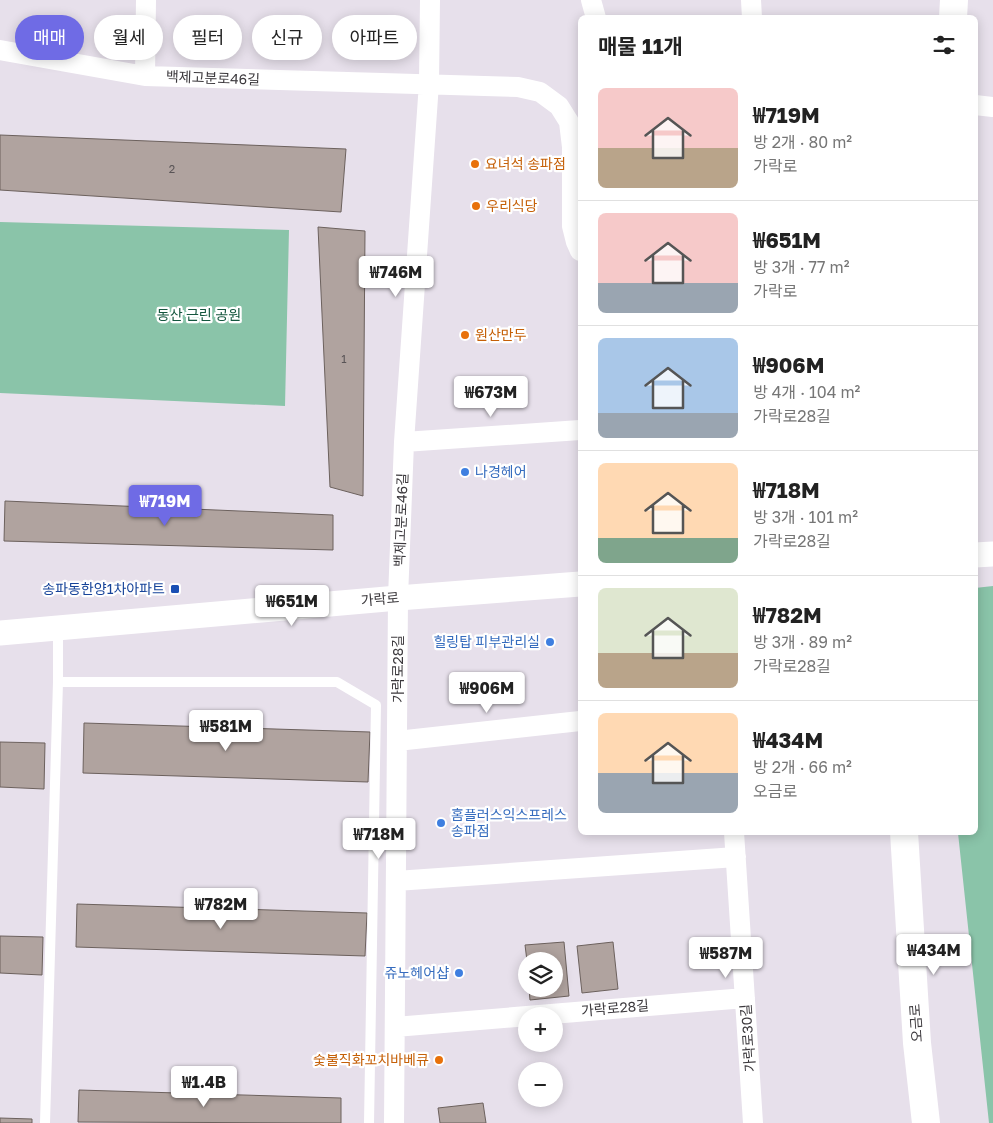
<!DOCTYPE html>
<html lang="ko">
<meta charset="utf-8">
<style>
:root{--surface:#fff;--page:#f2f2f2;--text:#222;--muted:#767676;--line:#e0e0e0;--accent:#6f6be5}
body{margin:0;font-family:"Golos Text","Noto Sans KR",sans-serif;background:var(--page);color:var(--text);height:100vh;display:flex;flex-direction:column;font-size:19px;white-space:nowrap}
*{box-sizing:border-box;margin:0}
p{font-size:16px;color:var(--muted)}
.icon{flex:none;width:28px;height:28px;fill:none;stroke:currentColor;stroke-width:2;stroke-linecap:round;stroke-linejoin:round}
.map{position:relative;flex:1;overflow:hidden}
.side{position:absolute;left:578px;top:15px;width:400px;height:820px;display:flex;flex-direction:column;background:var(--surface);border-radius:8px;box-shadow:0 2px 12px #0003}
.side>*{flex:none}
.guide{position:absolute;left:15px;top:15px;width:475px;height:45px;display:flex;gap:10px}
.tools{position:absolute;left:518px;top:952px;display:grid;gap:10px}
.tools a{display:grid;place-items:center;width:45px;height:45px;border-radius:50%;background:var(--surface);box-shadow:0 2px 12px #0003;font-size:25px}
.price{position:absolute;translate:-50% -42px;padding:0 11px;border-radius:5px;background:#fff;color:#222;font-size:16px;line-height:32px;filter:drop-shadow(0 1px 2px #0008)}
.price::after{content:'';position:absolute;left:50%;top:30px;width:15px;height:11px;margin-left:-8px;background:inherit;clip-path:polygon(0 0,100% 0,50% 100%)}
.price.active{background:var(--accent);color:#fff}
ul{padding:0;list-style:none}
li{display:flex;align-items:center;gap:15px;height:125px;padding:0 20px}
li+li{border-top:1px solid var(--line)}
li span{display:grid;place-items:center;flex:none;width:140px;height:100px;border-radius:8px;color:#555}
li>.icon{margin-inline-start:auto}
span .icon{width:60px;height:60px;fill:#fffc;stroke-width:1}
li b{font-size:21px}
h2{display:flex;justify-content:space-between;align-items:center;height:60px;padding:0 20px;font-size:21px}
.chip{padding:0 18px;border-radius:22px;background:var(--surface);box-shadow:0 2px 12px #0003;font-size:18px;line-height:45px}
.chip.active{background:var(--accent);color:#fff}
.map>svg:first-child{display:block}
.green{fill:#8ac4a9}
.building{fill:#b0a39f;stroke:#6c615d}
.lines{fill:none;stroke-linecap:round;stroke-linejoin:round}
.service{stroke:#fff;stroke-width:10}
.minor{stroke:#fff;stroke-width:20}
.tertiary{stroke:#fff;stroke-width:25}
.secondary{stroke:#fff;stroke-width:28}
.food-dot{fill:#e8710a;stroke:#fff;stroke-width:2}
.shop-dot{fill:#3f7fe0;stroke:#fff;stroke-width:2}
.transit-dot{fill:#1a4fb4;stroke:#fff;stroke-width:2}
.labels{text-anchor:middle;stroke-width:4.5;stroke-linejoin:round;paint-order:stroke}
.number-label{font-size:11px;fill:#595456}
.street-label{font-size:14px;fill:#3c393d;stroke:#fff}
.food-label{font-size:14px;fill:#c56008;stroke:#fff;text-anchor:start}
.park-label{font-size:14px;fill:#14563e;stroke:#fff}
.shop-label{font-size:14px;fill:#366cbe;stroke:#fff;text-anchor:start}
.transit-label{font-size:14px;fill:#164399;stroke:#fff;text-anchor:end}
</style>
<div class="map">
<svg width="993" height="1123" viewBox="0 0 993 1123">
<rect width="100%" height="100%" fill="#e7e0eb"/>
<path class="green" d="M0,222L289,230L285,406L0,393Z
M993,586V1123H989L958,833L975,832V588Z"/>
<path class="building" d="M0,135L346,149L341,212L0,190Z
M318,227L365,231L363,496L330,487Z
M5,501L333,515V550L4,541Z
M84,723L370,732L368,782L83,773Z
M0,742L45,743L44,789L0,787Z
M77,904L367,913L365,956L76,947Z
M0,936L43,937L42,975L0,973Z
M564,942L569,996L530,1000L529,989H554V961H527L525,945Z
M613,942L618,989L582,993L577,946Z
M79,1090L341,1098V1123L78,1122Z
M483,1103L486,1123H440L438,1108Z
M0,1118L32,1119V1123H0Z"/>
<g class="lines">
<path class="service" d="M58,682H337L376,705L369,1123
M45,1123L58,682V629"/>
<path class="minor" d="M591,0L596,18
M751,0L752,18
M0,50L145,76L518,87L540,92L559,106L569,122L572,147V226L576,242L580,251
M145,76L146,0
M975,105L993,107
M404,442L580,430
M397,741L580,721
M734,832L753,1123
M396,881L736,857
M395,1027L745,998
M394,1123L398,598L404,442L429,83L430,0"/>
<path class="tertiary" d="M975,555L993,554
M0,633L398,598L580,584"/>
<path class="secondary" d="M953,18L954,0
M904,832L917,1043L926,1123"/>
</g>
<g class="food-dot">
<circle cx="475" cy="164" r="5"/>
<circle cx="476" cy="206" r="5"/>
<circle cx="465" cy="335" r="5"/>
<circle cx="439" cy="1060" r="5"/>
</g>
<g class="shop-dot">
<circle cx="465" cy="472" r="5"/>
<circle cx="550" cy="642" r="5"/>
<circle cx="441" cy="823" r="5"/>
<circle cx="459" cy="973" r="5"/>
</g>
<rect class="transit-dot" x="170" y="584" width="10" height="10" rx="2.5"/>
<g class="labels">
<g class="number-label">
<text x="172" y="173">2</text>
<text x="344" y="363">1</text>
</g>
<g class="street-label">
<text transform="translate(213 78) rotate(2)" y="5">백제고분로46길</text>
<text transform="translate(401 520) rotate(-88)" y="5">백제고분로46길</text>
<text transform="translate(380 599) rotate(-5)" y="5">가락로</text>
<text transform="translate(398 669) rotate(-90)" y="5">가락로28길</text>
<text transform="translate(615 1008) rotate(-5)" y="5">가락로28길</text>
<text transform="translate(916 1023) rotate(-94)" y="5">오금로</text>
<text transform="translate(748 1038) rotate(-94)" y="5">가락로30길</text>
</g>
<g class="food-label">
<text x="485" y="169">요녀석 송파점</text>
<text x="486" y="211">우리식당</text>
<text x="475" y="340">원산만두</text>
<text x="429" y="1065" text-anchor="end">숯불직화꼬치바베큐</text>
</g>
<g class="park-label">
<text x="199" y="320">동산 근린 공원</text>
</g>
<g class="shop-label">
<text x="475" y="477">나경헤어</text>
<text x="540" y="647" text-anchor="end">힐링탑 피부관리실</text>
<text x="451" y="820">홈플러스익스프레스<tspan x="451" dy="16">송파점</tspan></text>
<text x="449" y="978" text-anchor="end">쥬노헤어샵</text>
</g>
<g class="transit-label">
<text x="165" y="594">송파동한양1차아파트</text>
</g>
</g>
</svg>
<div class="tools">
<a><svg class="icon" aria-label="layers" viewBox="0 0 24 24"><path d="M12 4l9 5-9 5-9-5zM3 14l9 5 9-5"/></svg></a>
<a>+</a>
<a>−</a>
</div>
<b class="price" style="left:396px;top:298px">₩746M</b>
<b class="price" style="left:491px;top:418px">₩673M</b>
<b class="price active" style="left:165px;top:527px">₩719M</b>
<b class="price" style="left:292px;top:627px">₩651M</b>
<b class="price" style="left:487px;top:714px">₩906M</b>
<b class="price" style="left:226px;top:752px">₩581M</b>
<b class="price" style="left:379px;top:860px">₩718M</b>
<b class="price" style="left:221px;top:930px">₩782M</b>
<b class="price" style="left:934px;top:976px">₩434M</b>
<b class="price" style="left:726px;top:979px">₩587M</b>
<b class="price" style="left:204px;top:1108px">₩1.4B</b>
<div class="guide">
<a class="chip active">매매</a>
<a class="chip">월세</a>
<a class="chip">필터</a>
<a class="chip">신규</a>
<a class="chip">아파트</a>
</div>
<section class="side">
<h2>매물 11개<svg class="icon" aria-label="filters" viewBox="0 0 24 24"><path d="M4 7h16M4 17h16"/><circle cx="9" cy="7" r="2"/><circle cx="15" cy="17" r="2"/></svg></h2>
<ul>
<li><span style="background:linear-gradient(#f6c9c9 60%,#b9a48a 0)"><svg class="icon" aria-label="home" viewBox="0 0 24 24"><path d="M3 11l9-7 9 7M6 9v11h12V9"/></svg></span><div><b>₩719M</b><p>방 2개 · 80 m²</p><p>가락로</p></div></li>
<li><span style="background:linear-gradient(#f6c9c9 70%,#9aa5b1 0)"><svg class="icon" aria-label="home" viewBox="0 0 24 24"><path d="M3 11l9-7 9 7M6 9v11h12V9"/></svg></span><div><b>₩651M</b><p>방 3개 · 77 m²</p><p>가락로</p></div></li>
<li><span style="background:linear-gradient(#a9c7e8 75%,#9aa5b1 0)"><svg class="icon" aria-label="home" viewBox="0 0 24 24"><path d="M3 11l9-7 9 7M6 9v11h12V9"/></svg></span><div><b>₩906M</b><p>방 4개 · 104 m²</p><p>가락로28길</p></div></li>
<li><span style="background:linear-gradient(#ffd9b3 75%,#7fa58c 0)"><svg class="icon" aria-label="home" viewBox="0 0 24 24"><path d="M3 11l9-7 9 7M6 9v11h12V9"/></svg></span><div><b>₩718M</b><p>방 3개 · 101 m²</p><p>가락로28길</p></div></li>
<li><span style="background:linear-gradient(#dfe7d0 65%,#b9a48a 0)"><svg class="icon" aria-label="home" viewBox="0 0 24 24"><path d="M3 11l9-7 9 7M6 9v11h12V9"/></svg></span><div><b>₩782M</b><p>방 3개 · 89 m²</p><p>가락로28길</p></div></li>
<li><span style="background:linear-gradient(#ffd9b3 60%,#9aa5b1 0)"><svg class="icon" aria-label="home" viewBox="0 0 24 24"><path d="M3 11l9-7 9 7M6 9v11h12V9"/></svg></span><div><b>₩434M</b><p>방 2개 · 66 m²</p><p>오금로</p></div></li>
</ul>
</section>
</div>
